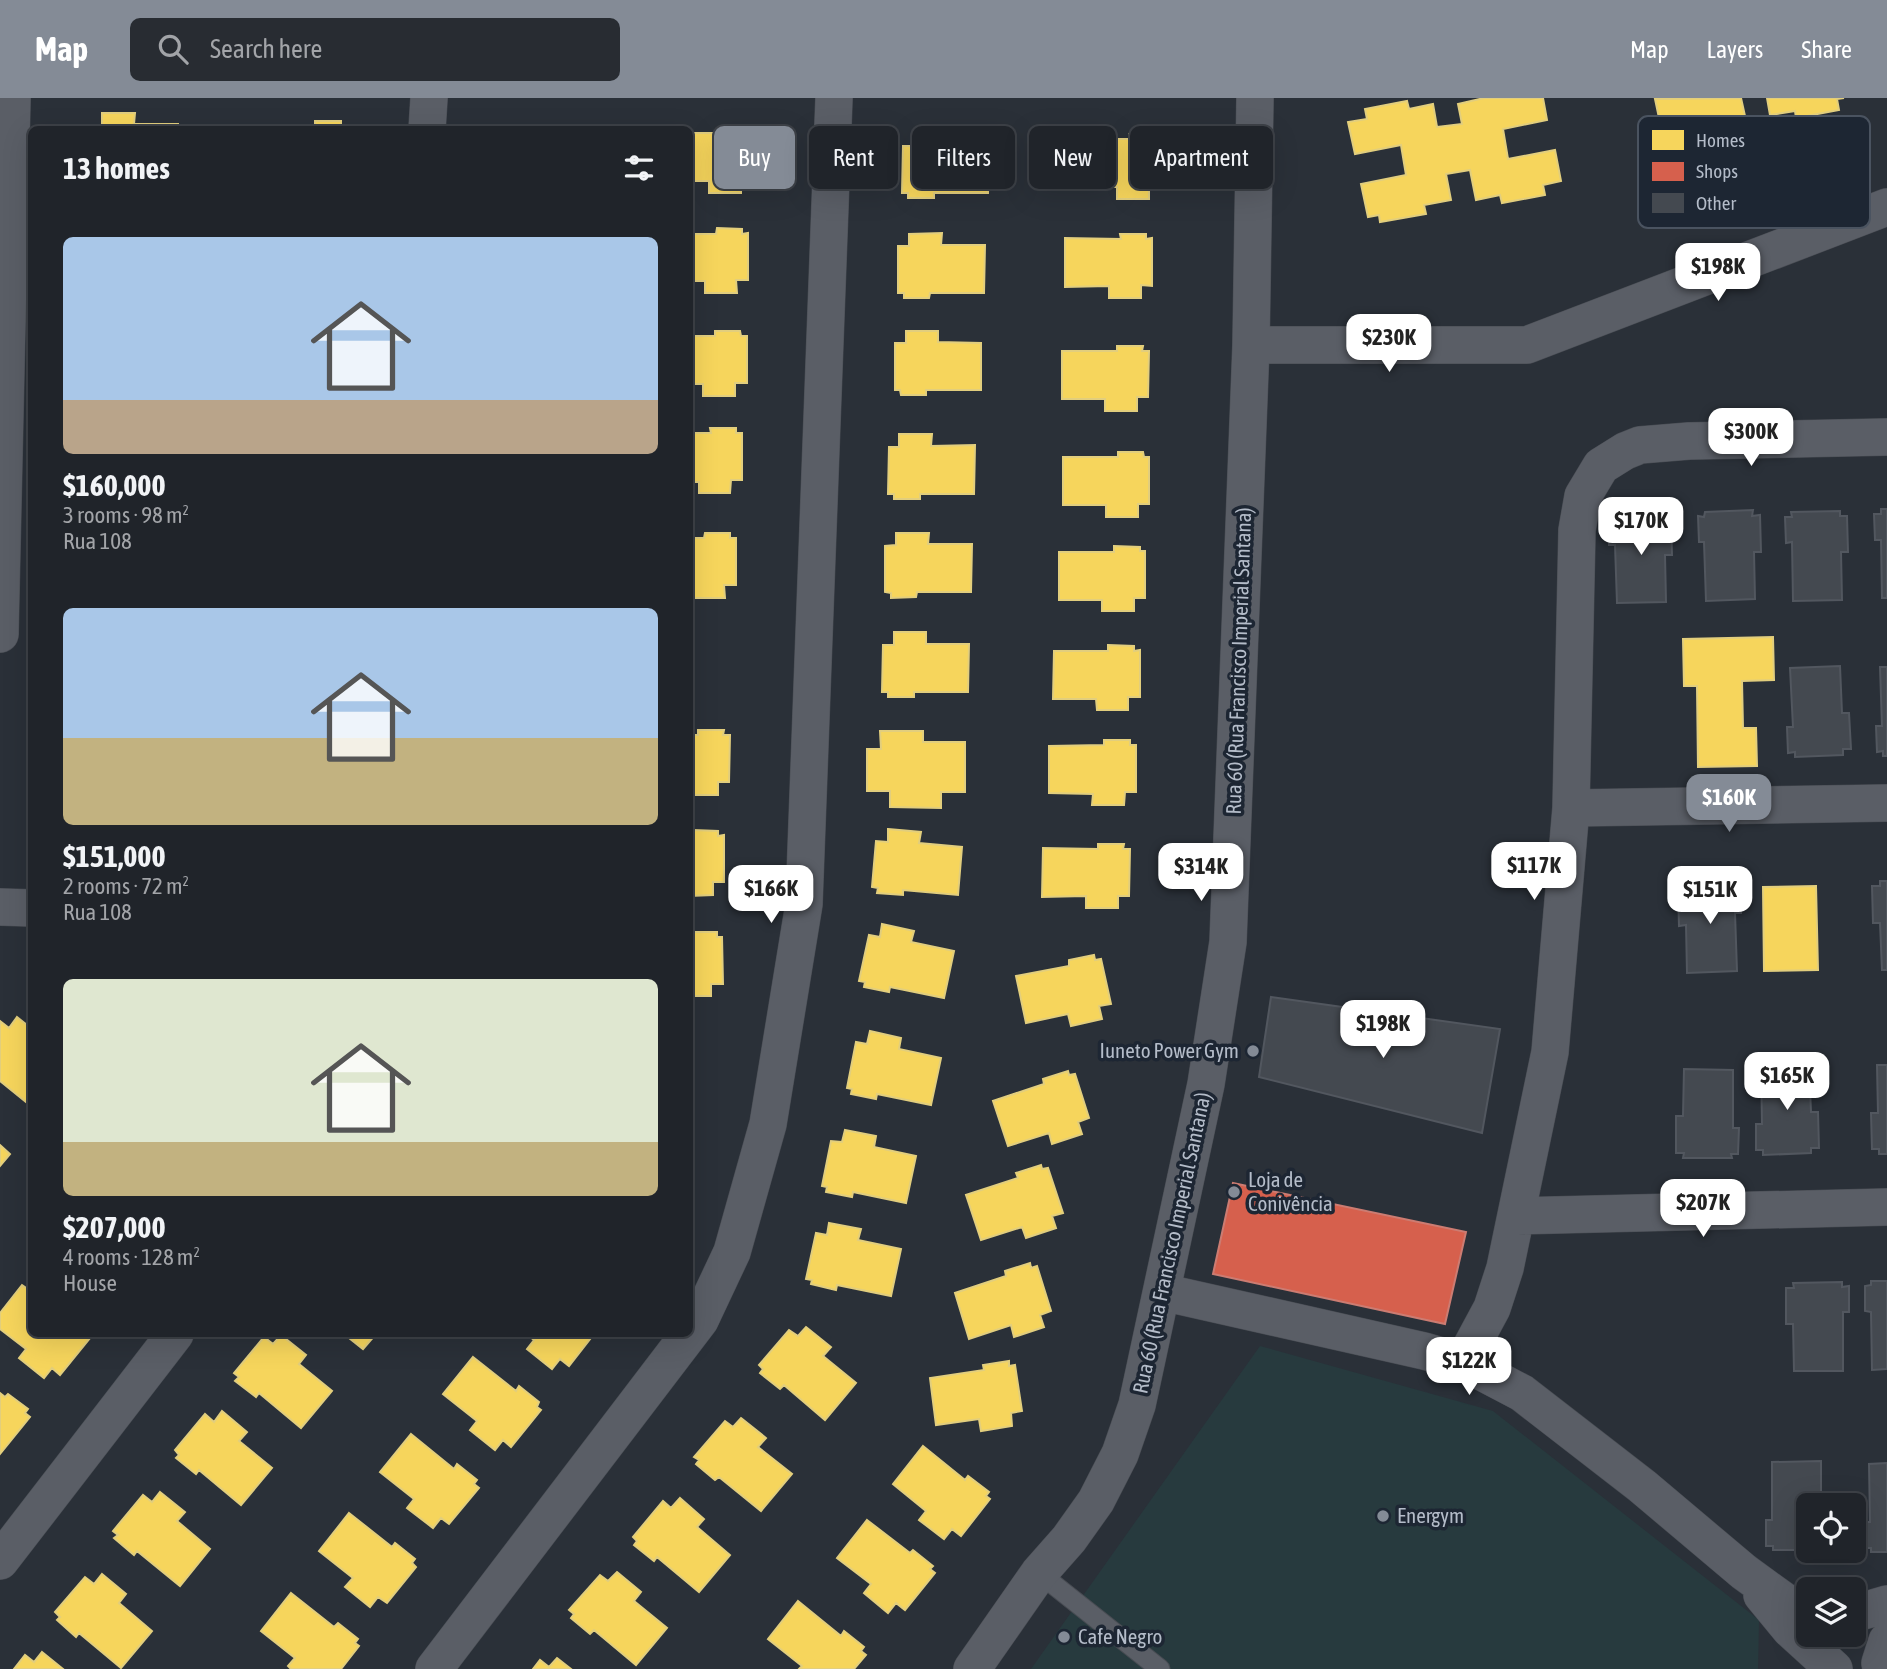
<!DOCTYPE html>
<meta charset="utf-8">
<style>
:root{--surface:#20242a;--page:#282c32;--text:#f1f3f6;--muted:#a2a4a8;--line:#3d4147;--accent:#848b96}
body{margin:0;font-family:"Asap Condensed",sans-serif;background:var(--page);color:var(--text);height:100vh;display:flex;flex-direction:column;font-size:26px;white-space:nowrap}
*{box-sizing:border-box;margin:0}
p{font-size:23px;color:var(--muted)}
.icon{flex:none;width:38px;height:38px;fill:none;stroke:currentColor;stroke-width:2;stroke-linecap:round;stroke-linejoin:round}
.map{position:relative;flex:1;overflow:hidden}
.panel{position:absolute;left:28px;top:28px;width:665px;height:1211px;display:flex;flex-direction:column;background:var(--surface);border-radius:10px;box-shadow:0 7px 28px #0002,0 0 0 2px var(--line)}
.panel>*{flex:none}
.top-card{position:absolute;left:714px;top:28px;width:665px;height:63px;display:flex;gap:14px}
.tools{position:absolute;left:1796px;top:1395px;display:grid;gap:14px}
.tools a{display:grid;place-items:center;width:70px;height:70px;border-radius:10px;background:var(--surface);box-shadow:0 7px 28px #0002,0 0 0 2px var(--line);font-size:35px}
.price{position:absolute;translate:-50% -60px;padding:0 16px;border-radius:14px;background:#fff;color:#222;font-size:23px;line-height:46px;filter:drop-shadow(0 2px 4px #0008)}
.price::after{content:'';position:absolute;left:50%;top:42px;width:21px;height:16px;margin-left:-10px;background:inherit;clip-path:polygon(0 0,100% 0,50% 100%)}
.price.active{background:var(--accent);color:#fff}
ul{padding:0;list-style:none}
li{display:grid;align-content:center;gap:14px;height:371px;padding:0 35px}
li span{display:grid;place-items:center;height:217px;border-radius:10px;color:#555}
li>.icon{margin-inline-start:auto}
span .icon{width:126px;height:126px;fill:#fffc;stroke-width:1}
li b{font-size:30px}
h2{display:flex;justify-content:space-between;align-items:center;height:84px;padding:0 35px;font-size:30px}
.pill{padding:0 24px;border-radius:10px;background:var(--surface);box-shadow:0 7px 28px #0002,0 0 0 2px var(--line);font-size:24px;line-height:63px}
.pill.active{background:var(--accent);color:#fff}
header{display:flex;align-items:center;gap:42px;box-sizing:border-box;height:98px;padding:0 35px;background:var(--accent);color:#fff}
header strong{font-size:33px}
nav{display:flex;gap:38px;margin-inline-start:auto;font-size:24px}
.search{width:490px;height:63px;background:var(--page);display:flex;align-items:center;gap:18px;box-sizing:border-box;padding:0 24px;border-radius:10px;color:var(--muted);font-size:26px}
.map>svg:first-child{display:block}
.green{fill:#273a3e}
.homes{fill:#f6d55c;stroke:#e2ce7d;stroke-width:2}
.shops{fill:#d6604d;stroke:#cc7c72;stroke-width:2}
.building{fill:#444950;stroke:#52575f;stroke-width:2}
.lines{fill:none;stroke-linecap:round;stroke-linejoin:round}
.lane-casing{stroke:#484c53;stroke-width:21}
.street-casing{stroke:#484c53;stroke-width:38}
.lane{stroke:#5a5e66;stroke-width:19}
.street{stroke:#5a5e66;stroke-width:37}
.poi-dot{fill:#848b96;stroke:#1d2633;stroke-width:2.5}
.labels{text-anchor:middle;stroke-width:7;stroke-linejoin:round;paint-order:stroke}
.street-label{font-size:21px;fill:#b4bcc9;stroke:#1d2633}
.poi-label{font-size:21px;fill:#b4bcc9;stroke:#1d2633;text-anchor:start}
.key{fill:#1d2633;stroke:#4a5360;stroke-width:2}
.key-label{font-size:19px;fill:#b4bcc9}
</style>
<header>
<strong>Map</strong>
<div class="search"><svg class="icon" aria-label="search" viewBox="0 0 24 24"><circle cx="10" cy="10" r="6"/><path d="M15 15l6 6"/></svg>Search here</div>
<nav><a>Map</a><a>Layers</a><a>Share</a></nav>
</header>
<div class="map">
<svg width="1887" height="1571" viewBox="0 0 1887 1571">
<rect width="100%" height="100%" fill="#2a3038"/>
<path class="green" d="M1260,1248L1493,1313L1759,1522L1758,1571H1031Z"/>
<path class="homes" d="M1484,0H1543L1547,22L1503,31L1508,61L1555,52L1561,83L1543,87L1545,97L1502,105L1500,97L1476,102L1470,72L1446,76L1451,102L1424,107L1426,116L1380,124L1379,117L1368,119L1361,86L1406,77L1401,47L1355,56L1348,24L1367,21L1365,11L1407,3L1409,11L1433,6L1437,29L1462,26L1458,6Z
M1741,0L1745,18L1718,22L1720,31L1674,39L1673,32L1662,34L1655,1Z
M1767,0H1844L1837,1L1839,12L1796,20L1795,13L1770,17Z
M102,15H135L134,26H178V32H92V28H102Z
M315,23H341V28H347V32H260V28H315Z
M501,28H533V32H501Z
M721,30H746V35H753L752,82H741V95H709V83H690V35H720Z
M913,35H946V47H989L988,95H934V100H908V95H902L903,48H914Z
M1129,36H1154L1155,41H1161L1160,88H1149V101H1117V89H1074V41H1129Z
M717,130L742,131V136L748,135V182H736L737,195H705V183H690V136H716Z
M942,135L941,147H985L984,195H930L929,200H904V195H898V148H909V136Z
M1120,136H1146V141L1152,140V188L1141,187V200H1109V188L1065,189V140L1121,141Z
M715,233H740L741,238H747V285H735V298H703V286H690V238H715Z
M906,233H938V244L981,245V292H926V297H901L900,292H895V245H906Z
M1117,248H1143L1142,253H1149L1148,299H1137V313H1105V301H1062V253H1117Z
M710,330H736V335H742V382H731L730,395H699V384H690V335H711Z
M899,336H932L931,348L975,347L974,396H920V401H894V396H888L889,349H899Z
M1118,354H1143L1144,359H1149V406H1138V419H1106V407H1063V359H1118Z
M705,435H730V440H736V487H724L725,500H692V488H690V440H704Z
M896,435H929L928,446H972L971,494H917L916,499L891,500V495L885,494V448L896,447Z
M1114,448L1140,449V453H1145V500H1134V513H1102V502H1059V454H1114Z
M894,534H926V546H969L968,594H914V599H888V594H882L883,547H894Z
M1773,539L1774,582L1742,583L1743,630H1756L1757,668L1698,669L1697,588H1684L1683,541Z
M1108,547L1134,548V553L1140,552V599H1128V612H1097L1096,601H1053L1054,553H1108Z
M698,632H724L723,637H730L729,684H718V697H690V637H698Z
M880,633H923V644H965V694H941V710L890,709V693H867V651H881Z
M1104,642H1130V647H1136V694H1125L1124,707H1092L1093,696L1049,695V648L1104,647Z
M888,731L921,734L919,745L962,749L958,797L903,792V797L877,795L878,790L872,789L876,743L888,744Z
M693,732L718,733V738L724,737V784H713V797L690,798V738H692Z
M1098,746H1124L1123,751H1130L1129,798H1118V810H1086V798L1042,799L1043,750L1098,751Z
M1816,788L1818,872L1764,873L1763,789Z
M882,826L914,833L911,844L954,853L944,900L890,889L889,894L864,889L865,884L859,883L869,837L880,839Z
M691,834H717V839H722L723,886H711V898H690Z
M1094,857L1095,862L1101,861L1111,906L1099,908L1102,921L1071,928L1068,916L1026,925L1016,878L1069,868V862Z
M17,919L32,931V1009L0,983V923L9,930Z
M870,933L901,940L899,951L941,960L931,1007L877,996L876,1001L851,996L852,991L847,990L856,944L867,946Z
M1068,973L1069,977L1075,976L1089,1020L1078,1024L1082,1036L1052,1046L1049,1035L1008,1048L993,1003L1044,986L1043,981Z
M845,1032L876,1038L874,1049L916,1058L906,1105L853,1094L852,1099L826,1094L827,1089L822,1088L831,1043L842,1044Z
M0,1047L10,1056L0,1068Z
M1041,1067L1042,1071L1048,1070L1063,1115L1052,1118L1056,1130L1026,1140L1022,1129L981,1142L966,1097L1018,1080L1016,1075Z
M829,1125L861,1131L858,1142L901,1151L891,1198L837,1187L836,1192L811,1186L812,1182L806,1181L816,1135L827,1137Z
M1030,1165L1031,1170L1037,1168L1051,1213L1040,1217L1044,1229L1014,1239L1011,1227L969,1241L955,1195L1006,1178L1005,1173Z
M22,1187L32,1194V1236H86L90,1240L60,1277L52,1270L44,1280L19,1260L26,1251L0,1231V1215Z
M806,1229L831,1249L823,1258L856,1285L825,1322L784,1287L780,1291L760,1275L763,1271L759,1267L789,1232L798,1238Z
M344,1236H376L363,1251Z
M526,1236H594L569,1268L560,1261L552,1271L527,1251L534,1242Z
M281,1237L306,1257L299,1266L332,1293L301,1330L259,1295L256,1299L235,1283L239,1279L234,1275L264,1239L273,1246Z
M473,1259L516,1293L519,1288L539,1304L537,1309L541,1312L511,1349L503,1342L495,1352L470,1332L477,1323L443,1296Z
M1009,1263V1268L1015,1267L1022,1313L1011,1315L1012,1328L981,1333L979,1321L936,1327L930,1280L984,1272L983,1267Z
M0,1295L5,1299L8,1296L28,1311L25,1315L30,1319L0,1356Z
M222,1313L247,1334L239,1343L272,1370L241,1407L199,1372L196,1376L176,1360L179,1357L175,1352L205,1316L214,1324Z
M741,1320L766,1340L758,1349L792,1376L761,1413L719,1379L715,1382L696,1366L699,1362L694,1359L725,1323L733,1329Z
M411,1336L454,1371L457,1366L477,1382L474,1386L479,1390L449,1426L441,1420L433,1430L407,1410L414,1401L380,1374Z
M923,1348L965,1382L968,1378L989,1394L986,1398L990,1401L961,1438L952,1431L944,1441L919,1422L926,1413L893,1386Z
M160,1394L185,1414L177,1423L210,1451L180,1488L137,1453L134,1457L114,1440L118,1437L113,1433L143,1397L152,1404Z
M680,1400L704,1421L697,1429L730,1457L699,1494L657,1459L654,1463L634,1447L637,1443L633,1439L663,1403L671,1410Z
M349,1415L392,1449L395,1445L415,1461L412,1465L416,1469L387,1505L378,1499L370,1509L345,1489L353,1480L319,1453Z
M867,1422L910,1455L913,1452L933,1468L930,1471L935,1475L905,1512L896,1505L888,1515L864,1495L871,1486L837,1460Z
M617,1474L641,1494L634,1503L667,1530L636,1567L594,1532L590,1536L571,1520L574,1516L569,1512L600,1477L608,1483Z
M102,1476L126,1496L119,1505L152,1533L121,1570L79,1535L76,1539L57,1522L60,1519L55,1514L85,1479L94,1486Z
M291,1495L334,1529L338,1525L358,1541L355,1545L359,1548L341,1571H291L288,1568L295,1560L261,1533Z
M798,1503L841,1538L844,1533L864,1549L861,1553L866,1557L854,1571H799L802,1568L768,1541Z
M42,1554L63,1571H14L25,1557L34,1564Z
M557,1560L571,1571H533L540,1562L549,1569Z"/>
<path class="shops" d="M1233,1085L1466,1134L1445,1226L1213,1176Z"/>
<path class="building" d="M1881,411H1887V500H1882L1881,442H1875L1874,416H1881Z
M1753,412L1752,418L1760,417L1761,454H1754L1755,501L1706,503L1704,444H1699L1698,418L1704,419L1705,414Z
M1840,413V418H1847L1848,454H1841L1842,502L1793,503L1792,444L1786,445L1785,419H1792L1791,414Z
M1664,416V421H1671L1672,457H1665L1666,504L1617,505L1615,447H1609V422L1615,421V417Z
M1840,568L1842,615H1849L1851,651H1843V657L1795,659V654L1788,655L1787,629H1793L1790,570Z
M1880,569H1887V658H1883V653L1877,654L1876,628H1882Z
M1880,783H1887V872H1882L1880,825H1873L1872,788H1880Z
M1734,785V790L1740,789L1741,815H1735L1737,873L1687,875L1686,827L1679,828L1678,791H1685L1686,786Z
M1271,899L1500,931L1482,1035L1259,979Z
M1809,967L1811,1014H1818L1819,1050H1811V1055L1763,1057V1052H1756V1026H1762L1761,968Z
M1877,967H1887V1056H1879V1051H1872L1871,1015H1878Z
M1684,971L1733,972V1030H1739L1738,1056H1731L1732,1060H1683L1684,1055H1676V1018H1683Z
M1871,1183H1887V1271L1872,1272L1871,1214L1865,1213V1188L1871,1187Z
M1842,1184V1189L1849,1188V1214H1843V1273H1794L1793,1226H1786V1190H1794L1793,1185Z
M1821,1363V1407H1808V1452H1773V1448H1766V1422H1772V1364Z
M1887,1365V1454H1871V1450H1864V1424H1870L1869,1366Z"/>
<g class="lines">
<g class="lane-casing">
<path id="lane" d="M1039,1475L1160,1571"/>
</g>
<g class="street-casing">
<path id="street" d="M427,32L429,0
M1251,247H1527L1887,109
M0,536L12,0
M1571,710L1887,705
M0,809L32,810
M1517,1118L1887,1109
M1162,1194L1424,1253L1463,1264L1522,1295L1642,1388L1744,1474L1784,1503L1808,1513
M1463,1264L1492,1210L1505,1170L1550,954L1571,710L1577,432L1583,398L1601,368L1625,353L1640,347L1689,343L1887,339
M0,1463L175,1236
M1762,1497L1790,1531L1834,1571
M1853,1516L1887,1506
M434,1571L700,1222L732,1154L768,1026L804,806L834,0
M972,1571L1039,1475L1069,1441L1096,1403L1120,1356L1137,1307L1206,986L1228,844L1251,247L1255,0
M1881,1571L1880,1565L1887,1543"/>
</g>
<use href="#lane" class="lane"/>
<use href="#street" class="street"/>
</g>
<g class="poi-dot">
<circle cx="1253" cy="953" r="7"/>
<circle cx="1234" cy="1094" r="7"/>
<circle cx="1383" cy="1418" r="7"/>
<circle cx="1064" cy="1539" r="7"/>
</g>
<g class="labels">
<g class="street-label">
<text transform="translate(1239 563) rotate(-88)" y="7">Rua 60 (Rua Francisco Imperial Santana)</text>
<text transform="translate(1172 1145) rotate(-78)" y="7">Rua 60 (Rua Francisco Imperial Santana)</text>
</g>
<g class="poi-label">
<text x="1239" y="960" text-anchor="end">Iuneto Power Gym</text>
<text x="1248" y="1089">Loja de<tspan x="1248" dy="24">Conivência</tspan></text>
<text x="1397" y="1425">Energym</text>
<text x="1078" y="1546">Cafe Negro</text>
</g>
</g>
<rect x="1638" y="18" width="232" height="112" rx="10" class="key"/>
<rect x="1652" y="32" width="32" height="20" fill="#f6d55c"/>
<rect x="1652" y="64" width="32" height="19" fill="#d6604d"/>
<rect x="1652" y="95" width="32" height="20" fill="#444950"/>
<g class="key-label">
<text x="1696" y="49">Homes</text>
<text x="1696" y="80">Shops</text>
<text x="1696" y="112">Other</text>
</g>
</svg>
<div class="tools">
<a><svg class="icon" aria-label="locate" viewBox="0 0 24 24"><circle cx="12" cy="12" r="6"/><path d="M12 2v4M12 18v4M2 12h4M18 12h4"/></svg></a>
<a><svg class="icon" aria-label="layers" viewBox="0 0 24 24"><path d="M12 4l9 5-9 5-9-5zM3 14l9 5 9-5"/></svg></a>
</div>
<b class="price" style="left:1718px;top:205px">$198K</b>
<b class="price" style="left:1389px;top:276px">$230K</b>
<b class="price" style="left:1751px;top:370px">$300K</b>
<b class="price" style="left:1641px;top:459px">$170K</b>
<b class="price active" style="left:1729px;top:736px">$160K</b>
<b class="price" style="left:1534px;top:804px">$117K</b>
<b class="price" style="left:1201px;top:805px">$314K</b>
<b class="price" style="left:771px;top:827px">$166K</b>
<b class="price" style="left:1710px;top:828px">$151K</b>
<b class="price" style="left:1383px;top:962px">$198K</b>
<b class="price" style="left:1787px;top:1014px">$165K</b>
<b class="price" style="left:1703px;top:1141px">$207K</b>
<b class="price" style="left:1469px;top:1299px">$122K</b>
<div class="top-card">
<a class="pill active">Buy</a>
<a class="pill">Rent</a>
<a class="pill">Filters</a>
<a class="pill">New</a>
<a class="pill">Apartment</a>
</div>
<section class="panel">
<h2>13 homes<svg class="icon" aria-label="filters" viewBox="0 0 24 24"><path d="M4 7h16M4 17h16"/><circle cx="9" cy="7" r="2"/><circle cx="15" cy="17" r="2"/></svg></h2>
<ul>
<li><span style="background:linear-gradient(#a9c7e8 75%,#b9a48a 0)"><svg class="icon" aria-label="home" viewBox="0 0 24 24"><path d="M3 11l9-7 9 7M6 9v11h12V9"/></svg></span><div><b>$160,000</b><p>3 rooms · 98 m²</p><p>Rua 108</p></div></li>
<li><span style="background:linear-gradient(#a9c7e8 60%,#c2b280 0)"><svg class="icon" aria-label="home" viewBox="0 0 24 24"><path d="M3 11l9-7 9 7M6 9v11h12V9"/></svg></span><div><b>$151,000</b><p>2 rooms · 72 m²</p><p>Rua 108</p></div></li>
<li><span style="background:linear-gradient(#dfe7d0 75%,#c2b280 0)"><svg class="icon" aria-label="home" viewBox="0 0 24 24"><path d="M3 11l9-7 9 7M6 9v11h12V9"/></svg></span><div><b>$207,000</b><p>4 rooms · 128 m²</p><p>House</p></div></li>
</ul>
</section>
</div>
